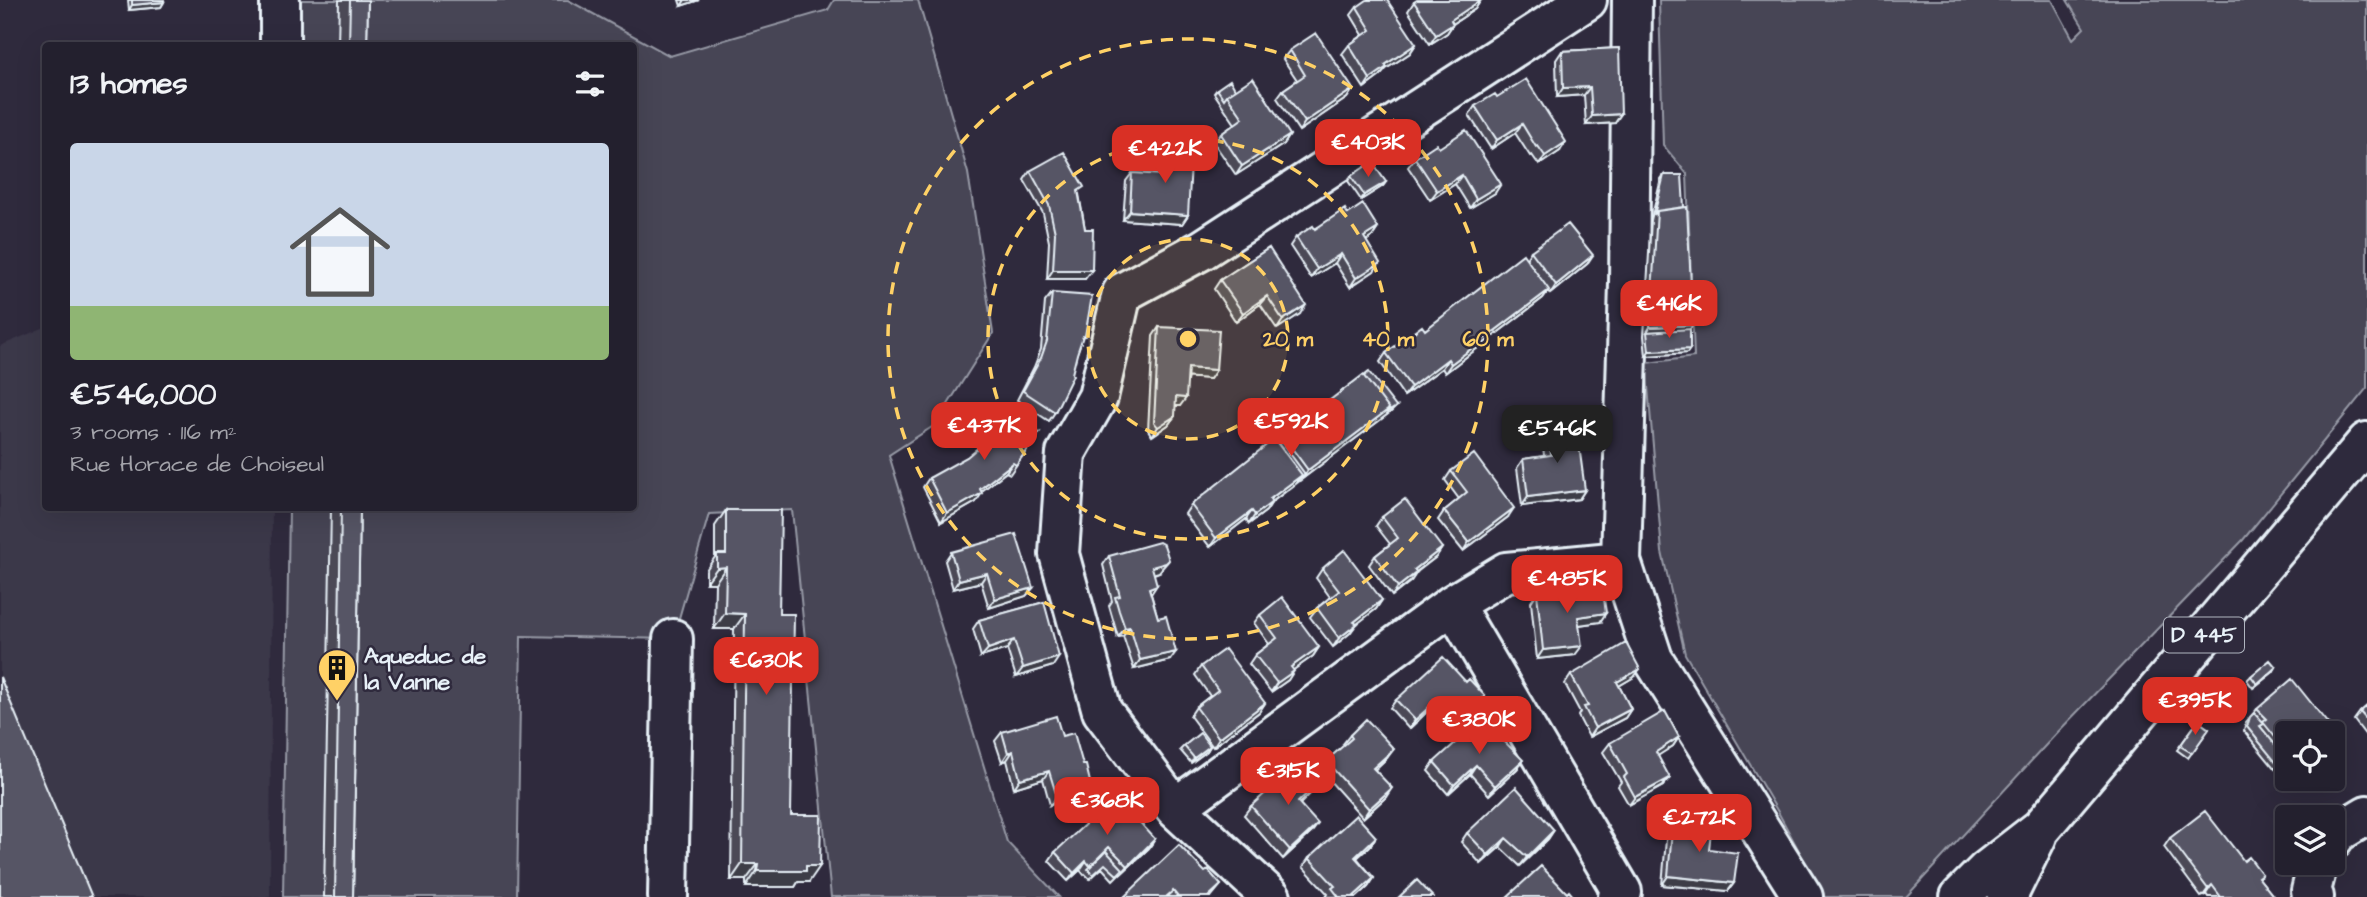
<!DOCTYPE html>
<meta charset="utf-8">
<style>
:root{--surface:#23202e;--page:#2f2d3a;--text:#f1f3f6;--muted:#a3a3aa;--line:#403e4a;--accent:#d93025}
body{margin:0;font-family:"Architects Daughter",sans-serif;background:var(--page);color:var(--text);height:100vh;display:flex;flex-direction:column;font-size:26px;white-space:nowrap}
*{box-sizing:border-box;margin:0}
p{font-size:23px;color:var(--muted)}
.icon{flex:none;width:38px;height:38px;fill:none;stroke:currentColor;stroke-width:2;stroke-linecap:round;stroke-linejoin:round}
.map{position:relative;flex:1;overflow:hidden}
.panel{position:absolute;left:42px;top:42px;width:595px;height:469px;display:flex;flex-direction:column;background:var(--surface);border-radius:7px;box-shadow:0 7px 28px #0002,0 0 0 2px var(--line)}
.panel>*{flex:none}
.buttons{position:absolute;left:2275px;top:721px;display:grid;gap:14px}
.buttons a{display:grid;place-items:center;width:70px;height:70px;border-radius:7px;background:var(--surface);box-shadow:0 7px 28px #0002,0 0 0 2px var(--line);font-size:35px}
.price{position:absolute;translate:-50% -60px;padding:0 16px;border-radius:14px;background:var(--accent);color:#fff;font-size:23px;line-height:46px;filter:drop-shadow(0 2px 4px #0008)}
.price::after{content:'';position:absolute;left:50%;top:42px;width:21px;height:16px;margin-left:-10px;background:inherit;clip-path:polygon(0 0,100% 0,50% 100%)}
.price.current{background:#222;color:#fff}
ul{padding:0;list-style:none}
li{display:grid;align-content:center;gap:14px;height:371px;padding:0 28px}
li span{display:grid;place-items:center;height:217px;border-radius:7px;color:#555}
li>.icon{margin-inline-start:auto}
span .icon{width:126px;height:126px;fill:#fffc;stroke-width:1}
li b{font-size:30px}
h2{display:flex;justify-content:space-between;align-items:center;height:84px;padding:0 28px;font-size:30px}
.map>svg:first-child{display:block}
.built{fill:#3b3749}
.green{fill:#464455;stroke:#979aa6;stroke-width:2}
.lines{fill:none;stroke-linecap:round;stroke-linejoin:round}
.minor-casing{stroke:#e8f1f8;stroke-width:44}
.major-casing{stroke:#e8f1f8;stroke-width:44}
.minor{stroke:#2f2a3d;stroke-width:38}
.major{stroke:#2f2a3d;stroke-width:38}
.wall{fill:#4b4957;stroke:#e8f1f8;stroke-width:2}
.shaded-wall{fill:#3d3c47;stroke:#e8f1f8;stroke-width:2}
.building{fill:#575565;stroke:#e8f1f8;stroke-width:2}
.ring{fill:none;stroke:#ffd166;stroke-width:3.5;stroke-dasharray:12 9}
.labels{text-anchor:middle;stroke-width:5;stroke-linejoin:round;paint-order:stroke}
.shield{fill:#2f2a3d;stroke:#b0b5c0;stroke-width:2}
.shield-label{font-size:21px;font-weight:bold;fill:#e8f1f8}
.poi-label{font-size:23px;font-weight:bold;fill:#e8f1f8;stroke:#2f2a3d;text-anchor:start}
.centre{fill:#ffd166;stroke:#2f2a3d;stroke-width:3.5}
.ring-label{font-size:21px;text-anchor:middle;font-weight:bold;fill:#ffd166;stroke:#2f2a3d;stroke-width:5;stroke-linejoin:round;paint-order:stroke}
</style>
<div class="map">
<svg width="2367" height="897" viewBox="0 0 2367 897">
<rect width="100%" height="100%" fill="#2f2a3d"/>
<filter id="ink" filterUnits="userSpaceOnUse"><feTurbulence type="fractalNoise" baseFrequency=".0143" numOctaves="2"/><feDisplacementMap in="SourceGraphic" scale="14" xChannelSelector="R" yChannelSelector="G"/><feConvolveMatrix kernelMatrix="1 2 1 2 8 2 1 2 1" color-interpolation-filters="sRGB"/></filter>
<g filter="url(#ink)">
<path class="built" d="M45,327L46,508H272L270,897H0V346Z"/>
<path class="green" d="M297,0H568L670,56L828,10L834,0H918L968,173L993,333L935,425L889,455L1007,842L1059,897H831L792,510L709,514L673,639L521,636L517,897H283L289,508H634V46L296,45Z
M1659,0H2052L2073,39L2084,28L2067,0H2367V388L2243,540L2056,734L1906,897H1824L1778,812L1685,654L1662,552L1646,363L1694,357L1687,174L1663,145Z"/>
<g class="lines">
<g class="minor-casing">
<path id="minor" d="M1632,0L1629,283L1621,561L1653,659L1803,897
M280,46V0
M1453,604L1622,892L1618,897
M1175,808L1453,604L1506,572L1621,561
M2333,839L2337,833L2367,815
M668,897L673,639
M1271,897L1175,808L1102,711L1059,554L1066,453L1098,397L1122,293L1202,250L1587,0
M2314,897L2311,891L2318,863"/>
</g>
<g class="major-casing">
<path id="major" d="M1960,897L1987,870L2041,828L2367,442
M2007,897L2037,836"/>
</g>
<use href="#minor" class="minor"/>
<use href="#major" class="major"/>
</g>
<path class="wall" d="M128,0H164V2L161,7L129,10Z
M339,0H368L367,46H338Z
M679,0H699L681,6Z
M1481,0L1475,9L1453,24L1447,33L1430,44L1408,11L1414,2Z
M1357,7L1416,44L1410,53L1386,69L1380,76L1364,88L1342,54L1349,45L1363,35L1351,15Z
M1619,48L1615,123L1586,125L1584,95L1557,97L1556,60L1562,51Z
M1290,50L1353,89L1347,98L1299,131L1277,98L1283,90L1297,80L1283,59Z
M1217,89H1235L1290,135L1284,144L1236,175L1214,143L1221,134L1235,124L1214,93Z
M1497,97L1560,151L1539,165L1532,155L1530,156L1515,133L1491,149L1469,115L1475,106Z
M1164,145L1188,215L1182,224L1123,220L1126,181L1132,173L1156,174L1158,154Z
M1439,148L1495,193L1470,208L1455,184L1430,200L1408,167L1415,158Z
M1030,171L1079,194L1085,229V279H1047L1049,242L1043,213L1024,180Z
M1664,175L1693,325L1690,329V349L1687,353L1646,356L1644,336L1651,220L1661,179Z
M1351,176L1386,182L1383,186L1361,200L1348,181Z
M1348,214L1378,228L1372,237L1366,241L1374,271L1350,287L1335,263L1311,278L1290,246L1296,237Z
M1269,248L1300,314L1277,329L1260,304L1236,322L1214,289L1220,280Z
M1531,251L1587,264L1550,294L1548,291L1543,298L1445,373L1442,368L1404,396L1380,362L1386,353L1425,330L1526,259Z
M1052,293L1081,342L1055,412L1049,421L1017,400L1034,367L1041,349L1045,302Z
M1159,327L1216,370L1210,379L1188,377L1180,406H1175V416L1168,425L1152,436L1148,430L1153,336Z
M1392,411L1272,502L1266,511L1249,524L1246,519L1210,547L1185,514L1191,505L1280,440L1283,436Z
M1548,425L1585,490L1579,499L1522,506L1517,468L1523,459L1544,456L1542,434Z
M1039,433L1010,474L1006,472L981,491L976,502L941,522L923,487L929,478Z
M1451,471L1508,517L1463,551L1438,520L1444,511L1459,499L1445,480Z
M331,508H360L353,897H324Z
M726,510L779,614L791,815L809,882H798L795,887H746V880H731L734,629H714L715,583H706V570L715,557V526Z
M1382,517L1442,548L1436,557L1417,572L1411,581L1392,596L1369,565L1375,556L1390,544L1376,526Z
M951,552L1033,588L1026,596L989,608L981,582L953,589L945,561Z
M1109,556L1159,572L1154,574L1151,594L1170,660L1134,669L1123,636L1118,637L1109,606L1112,601L1103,565Z
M1322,569L1382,600L1376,609L1356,624L1350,633L1333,647L1310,617L1317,608L1330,597L1316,578Z
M1537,593L1600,622L1579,625L1575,655L1537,659L1531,602Z
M1044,602L1053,666L1016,677L1007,649L981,657L973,629L979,620Z
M1260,615L1319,647L1313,656L1293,670L1288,680L1271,692L1249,664L1255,655L1269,644L1254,623Z
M1201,666L1265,703L1259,712L1213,747L1190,716L1196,707L1210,696L1195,675Z
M2276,667L2273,672L2253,688L2247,680L2251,676Z
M1571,675L1634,677L1619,686L1631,709L1625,718L1589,737L1578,716L1580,712L1565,684Z
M1466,682L1485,696L1479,705L1450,732L1429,710L1409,729L1390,708L1396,700Z
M2367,706V737L2354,720L2360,712Z
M2257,709L2328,724L2321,733H2287V759L2275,769L2244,731L2246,722Z
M2198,721L2209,729L2188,758L2177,750Z
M1002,732L1062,736L1083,765L1091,786L1085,795L1050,805L1043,779L1014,788L1007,760L1002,762L995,741Z
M1350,735L1387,758L1375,769L1386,797L1363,818L1320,770L1326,761L1345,745L1343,744Z
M1679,737L1673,746L1658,755L1663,786L1629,805L1618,786L1621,782L1603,752L1610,743Z
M1184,746H1210L1207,751L1191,763L1180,750Z
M1434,762L1517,769L1489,795L1470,774L1448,794L1428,771Z
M1312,792L1300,804L1312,832L1283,859L1244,815L1251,806Z
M1673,819L1709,849L1734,883L1728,891L1662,885L1667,828Z
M1554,830L1548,839L1520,866L1500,847L1481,864L1461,842L1467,833Z
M2170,838L2244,861L2262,874L2259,878L2274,897H2208L2206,894L2201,897L2164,847Z
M1155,839L1149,848L1121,874L1120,873L1113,880L1102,868L1090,879L1085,874L1084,875L1080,870L1068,881L1049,861L1055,852Z
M1370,846L1357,858L1374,878L1368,887L1357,897H1326L1328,894L1303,867L1309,858Z
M1205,872L1221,885L1211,897H1124Z"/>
<path class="shaded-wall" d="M685,0H699L681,6Z
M1481,0L1475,9L1445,29L1451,20Z
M164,2L161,7L129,10L132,5Z
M1453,24L1447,33L1430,44L1436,35Z
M1416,44L1410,53L1386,69L1380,76L1364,88L1370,79L1385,65Z
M1590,87L1584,95L1557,97L1563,88Z
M1353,89L1347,98L1299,131L1305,122Z
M1621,114L1615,123L1586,125L1592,116Z
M1522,124L1515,133L1491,149L1497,140Z
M1290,135L1284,144L1236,175L1242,166Z
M1566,142L1560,151L1539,165L1545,156Z
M1462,175L1455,184L1430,200L1437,191Z
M1386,182L1383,186L1361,200L1364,195Z
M1501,184L1495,193L1470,208L1476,199Z
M1130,211L1188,215L1182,224L1123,220Z
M1378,228L1372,237L1357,246L1364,237Z
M1341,254L1335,263L1311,278L1317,269Z
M1593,255L1587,264L1550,294L1556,285Z
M1380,263L1374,271L1350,287L1356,278Z
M1053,270H1092L1085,279H1047Z
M1549,290L1543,298L1445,373L1451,364Z
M1267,296L1260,304L1236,322L1243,313Z
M1306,305L1300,314L1277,329L1283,320Z
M1693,325L1686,334L1647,332L1650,327Z
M1690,349L1687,353L1646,356L1649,351Z
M1448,359L1442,368L1404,396L1411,387Z
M1188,368L1216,370L1210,379L1182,377Z
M1176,397L1186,398L1180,406H1169Z
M1396,407L1392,411L1302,479L1308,470L1389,409Z
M1175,416L1168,425L1152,436L1158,427Z
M1013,463L1006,472L973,498L980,489Z
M1302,475L1295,484L1264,508L1270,499Z
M1585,490L1579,499L1522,506L1528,497Z
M982,493L976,502L941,522L947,513Z
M1272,502L1266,511L1249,524L1255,515Z
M1514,508L1508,517L1463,551L1469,542Z
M1252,511L1246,519L1210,547L1216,538Z
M1442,548L1436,557L1408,578L1414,570Z
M1169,560L1159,572L1146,576L1152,567Z
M726,567L715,583H706L717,568Z
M1417,572L1411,581L1392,596L1398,587Z
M987,573L981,582L953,589L959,580Z
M1157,585L1151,594L1149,588Z
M1033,588L1026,596L989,608L995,599Z
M1382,600L1376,609L1348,631L1354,622Z
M725,613L745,614L734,629H714Z
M1606,613L1600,622L1572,626L1578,617Z
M1357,624L1350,633L1333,647L1339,638Z
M1130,627L1123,636L1118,637L1125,628Z
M1014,640L1007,649L981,657L988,649Z
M1582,646L1575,655L1537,659L1543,650Z
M1319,647L1313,656L1285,676L1291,667Z
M1176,652L1170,660L1134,669L1140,660Z
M1059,657L1053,666L1016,677L1023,668Z
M2276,667L2273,672L2253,688L2257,684Z
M1640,669L1634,677L1610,691L1617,682Z
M1294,671L1288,680L1271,692L1277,683Z
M1485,696L1479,705L1450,732L1456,723Z
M1435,702L1429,710L1409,729L1415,720Z
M1265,703L1259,712L1213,747L1219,738Z
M1631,709L1625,718L1589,737L1595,728Z
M2328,724L2321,733H2316Z
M1679,737L1673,746L1650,761L1656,752Z
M1210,746L1207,751L1191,763L1194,758Z
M1394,749L1387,758L1367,777L1373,768Z
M1013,751L1007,760L1002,762L1008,753Z
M2287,756V759L2275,769L2278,765Z
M1523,760L1517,769L1489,795L1495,786Z
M1476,765L1470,774L1448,794L1454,785Z
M1049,771L1043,779L1014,788L1020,779Z
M1670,778L1663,786L1629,805L1635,797Z
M1318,783L1312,792L1292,811L1298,802Z
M1091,786L1085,795L1050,805L1057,797Z
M1392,788L1386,797L1363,818L1369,809Z
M1318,824L1312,832L1283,859L1290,850Z
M1554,830L1548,839L1520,866L1527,857Z
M1376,837L1370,846L1349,865L1355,857Z
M1506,838L1500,847L1481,864L1488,855Z
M1155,839L1149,848L1121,874L1128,866Z
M1086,861L1080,870L1068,881L1074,873Z
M742,864H758L746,880H731Z
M806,866H820L809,882H798L795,887H746L757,871Z
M1668,876L1734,883L1728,891L1662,885Z
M1374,878L1368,887L1357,897H1353Z
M2212,885L2206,894L2202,897L2208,889Z"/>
<path class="building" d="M132,0H164V2L132,5Z
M350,0H368L367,46H349Z
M1367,0H1387L1416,44L1385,65L1387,67L1370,79L1349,45L1371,30L1357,7Z
M1417,0H1481L1451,20L1453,24L1436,35L1414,2Z
M1316,33L1353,89L1305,122L1283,90L1305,75L1290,50Z
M1619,48L1621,114L1592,116L1590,87L1563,88L1562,51Z
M1253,78L1290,135L1242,166L1221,134L1243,118L1227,95Z
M1526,79L1566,142L1545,156L1538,146L1536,147L1522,124L1497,140L1475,106L1495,94L1497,97Z
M1230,80L1235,89L1227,95L1224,99L1217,89Z
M1466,130L1501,184L1476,199L1462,175L1437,191L1415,158L1436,144L1439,148Z
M1164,145L1192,147L1188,215L1130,211L1132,173L1162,175Z
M1064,152L1084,187L1078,191L1085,229H1093L1092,270H1053L1055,233L1049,205L1030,171Z
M1372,162L1386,182L1364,195L1351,176Z
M1664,175H1682L1684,207L1657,211L1654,215Z
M1363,204L1378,228L1364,237L1380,263L1356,278L1341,254L1317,269L1296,237L1313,226L1315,229L1345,209L1348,214Z
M1687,207L1693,325L1650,327L1657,211Z
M1568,224L1593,255L1556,285L1531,251Z
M1269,248L1306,305L1283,320L1267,296L1243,313L1220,280Z
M1523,254L1549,290L1451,364L1448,359L1411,387L1386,353L1422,326L1425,330Z
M1052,293L1092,296L1085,336H1083L1077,354L1072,374L1073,375L1055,412L1023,391L1041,358L1047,341Z
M1159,327L1219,330L1216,370L1188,368L1186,398L1176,397L1175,416L1158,427L1154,422Z
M1690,329V349L1649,351L1647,332Z
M1369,372L1396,407L1386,413L1389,409L1364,376Z
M1363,375L1389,409L1308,470L1283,436Z
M1008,409L1039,433L1016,465L1013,463L980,489L982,493L947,513L929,478L967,457L987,440Z
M1576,423L1585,490L1528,497L1523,459L1551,455L1548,425Z
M1274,439L1302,475L1270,499L1272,502L1255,515L1252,511L1216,538L1191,505Z
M1280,440L1305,474L1299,479L1302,475L1277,442Z
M1474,454L1514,508L1469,542L1444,511L1467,492L1451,471Z
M1405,499L1442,548L1414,570L1417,572L1398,587L1375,556L1398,538L1382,517Z
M341,508H360L353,897H335Z
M726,510H781L779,614H794L791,815H821L820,866H806V871H757L758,864H742L745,614L725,613L726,567L717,568V554H726Z
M1016,534L1033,588L995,599L987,573L959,580L951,552Z
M1159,542L1164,545L1169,560L1166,563L1152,567L1157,585L1149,588L1158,618L1166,616L1176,652L1140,660L1130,627L1125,628L1119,611L1115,597L1120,596L1109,556Z
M1344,550L1382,600L1354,622L1357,624L1339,638L1317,608L1339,591L1322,569Z
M1602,585L1606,613L1578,617L1582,646L1543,650L1537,593Z
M1282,597L1319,647L1291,667L1294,671L1277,683L1255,655L1277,638L1260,615Z
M1044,602L1059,657L1023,668L1014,640L988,649L979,620Z
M1626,643L1640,669L1617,682L1631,709L1595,728L1584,707L1588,706L1571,675Z
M1225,649L1265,703L1219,738L1196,707L1218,690L1201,666Z
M1443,657L1466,682L1469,679L1485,696L1456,723L1435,702L1415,720L1396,700Z
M2270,660L2276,667L2257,684L2251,676Z
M0,677L92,897H0Z
M2292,679L2328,724L2316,733H2287V752L2263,722L2267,719L2257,709Z
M2367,706V720L2360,712Z
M1665,711L1679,737L1656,752L1670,778L1635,797L1624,777L1627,774L1610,743Z
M2254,713L2264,724L2260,726L2286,758L2278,765L2247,727L2250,717Z
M1056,716L1062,736L1074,733L1083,765H1086L1091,786L1057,797L1049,771L1020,779L1013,751L1008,753L1002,732Z
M1366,719L1394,749L1373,768L1392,788L1369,809L1326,761L1352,738L1350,735Z
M1482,719L1523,760L1495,786L1476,765L1454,785L1434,762Z
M2198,721L2209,729L2192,753L2180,746Z
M1200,733L1210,746L1194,758L1184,746Z
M1300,762L1318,783L1298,802L1318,824L1290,850L1251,806Z
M1516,787L1554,830L1527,857L1506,838L1488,855L1467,833Z
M1116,796L1155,839L1128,866L1109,847L1090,866L1086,861L1074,873L1055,852Z
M2205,811L2244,861L2249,857L2262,874L2258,877L2274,897H2221L2212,885L2208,889L2170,838Z
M1356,815L1376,837L1355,857L1374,878L1353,897H1339L1332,888L1335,886L1309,858Z
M1673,819L1712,823L1709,849L1738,853L1734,883L1668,876Z
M1179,845L1205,872L1208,870L1221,885L1208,897H1178L1173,891L1166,897H1124Z
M1106,851L1123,869L1117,875L1105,864L1093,875L1088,869Z
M1541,866L1567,893L1569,891L1574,897H1507Z
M1417,880L1433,897H1399Z"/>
</g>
<circle cx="1188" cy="339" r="100" fill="#ffd166" fill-opacity=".12"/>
<g class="ring">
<circle cx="1188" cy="339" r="100"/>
<circle cx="1188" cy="339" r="200"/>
<circle cx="1188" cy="339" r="300"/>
</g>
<defs>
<g id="building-pin" transform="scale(2.0125)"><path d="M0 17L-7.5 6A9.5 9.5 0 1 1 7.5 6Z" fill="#ffd166" stroke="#2f2a3d"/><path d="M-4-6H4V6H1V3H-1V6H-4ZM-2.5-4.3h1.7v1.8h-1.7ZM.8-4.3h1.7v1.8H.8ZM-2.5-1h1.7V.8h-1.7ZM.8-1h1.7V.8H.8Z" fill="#111"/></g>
</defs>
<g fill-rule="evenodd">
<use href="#building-pin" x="337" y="668"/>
</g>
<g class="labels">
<rect class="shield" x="2164" y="617.5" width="80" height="35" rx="5"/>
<g class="shield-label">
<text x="2204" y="642">D 445</text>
</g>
<g class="poi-label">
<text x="364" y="663">Aqueduc de<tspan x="364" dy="26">la Vanne</tspan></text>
</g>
</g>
<circle cx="1188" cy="339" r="10" class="centre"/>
<g class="ring-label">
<text x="1288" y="346">20 m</text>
<text x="1388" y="346">40 m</text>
<text x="1488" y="346">60 m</text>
</g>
</svg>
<div class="buttons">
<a><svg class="icon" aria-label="locate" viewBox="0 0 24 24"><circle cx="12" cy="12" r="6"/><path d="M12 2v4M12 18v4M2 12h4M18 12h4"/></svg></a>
<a><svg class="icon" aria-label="layers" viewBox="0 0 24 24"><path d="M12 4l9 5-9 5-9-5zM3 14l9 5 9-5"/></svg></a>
</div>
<b class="price" style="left:1368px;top:179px">€403K</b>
<b class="price" style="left:1165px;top:185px">€422K</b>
<b class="price" style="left:1669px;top:340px">€416K</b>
<b class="price" style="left:1291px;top:458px">€592K</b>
<b class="price" style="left:984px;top:462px">€437K</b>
<b class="price current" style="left:1557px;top:465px">€546K</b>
<b class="price" style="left:1567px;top:615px">€485K</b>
<b class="price" style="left:766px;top:697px">€630K</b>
<b class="price" style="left:2195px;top:737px">€395K</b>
<b class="price" style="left:1479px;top:756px">€380K</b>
<b class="price" style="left:1288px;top:807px">€315K</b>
<b class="price" style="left:1107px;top:837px">€368K</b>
<b class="price" style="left:1699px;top:854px">€272K</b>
<section class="panel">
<h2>13 homes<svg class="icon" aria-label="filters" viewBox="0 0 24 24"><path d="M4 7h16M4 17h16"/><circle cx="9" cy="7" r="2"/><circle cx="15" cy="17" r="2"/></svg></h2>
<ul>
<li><span style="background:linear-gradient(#c9d6e8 75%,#8fb573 0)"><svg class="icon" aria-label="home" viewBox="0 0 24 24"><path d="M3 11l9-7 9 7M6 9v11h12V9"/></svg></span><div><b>€546,000</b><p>3 rooms · 116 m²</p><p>Rue Horace de Choiseul</p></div></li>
</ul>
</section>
</div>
